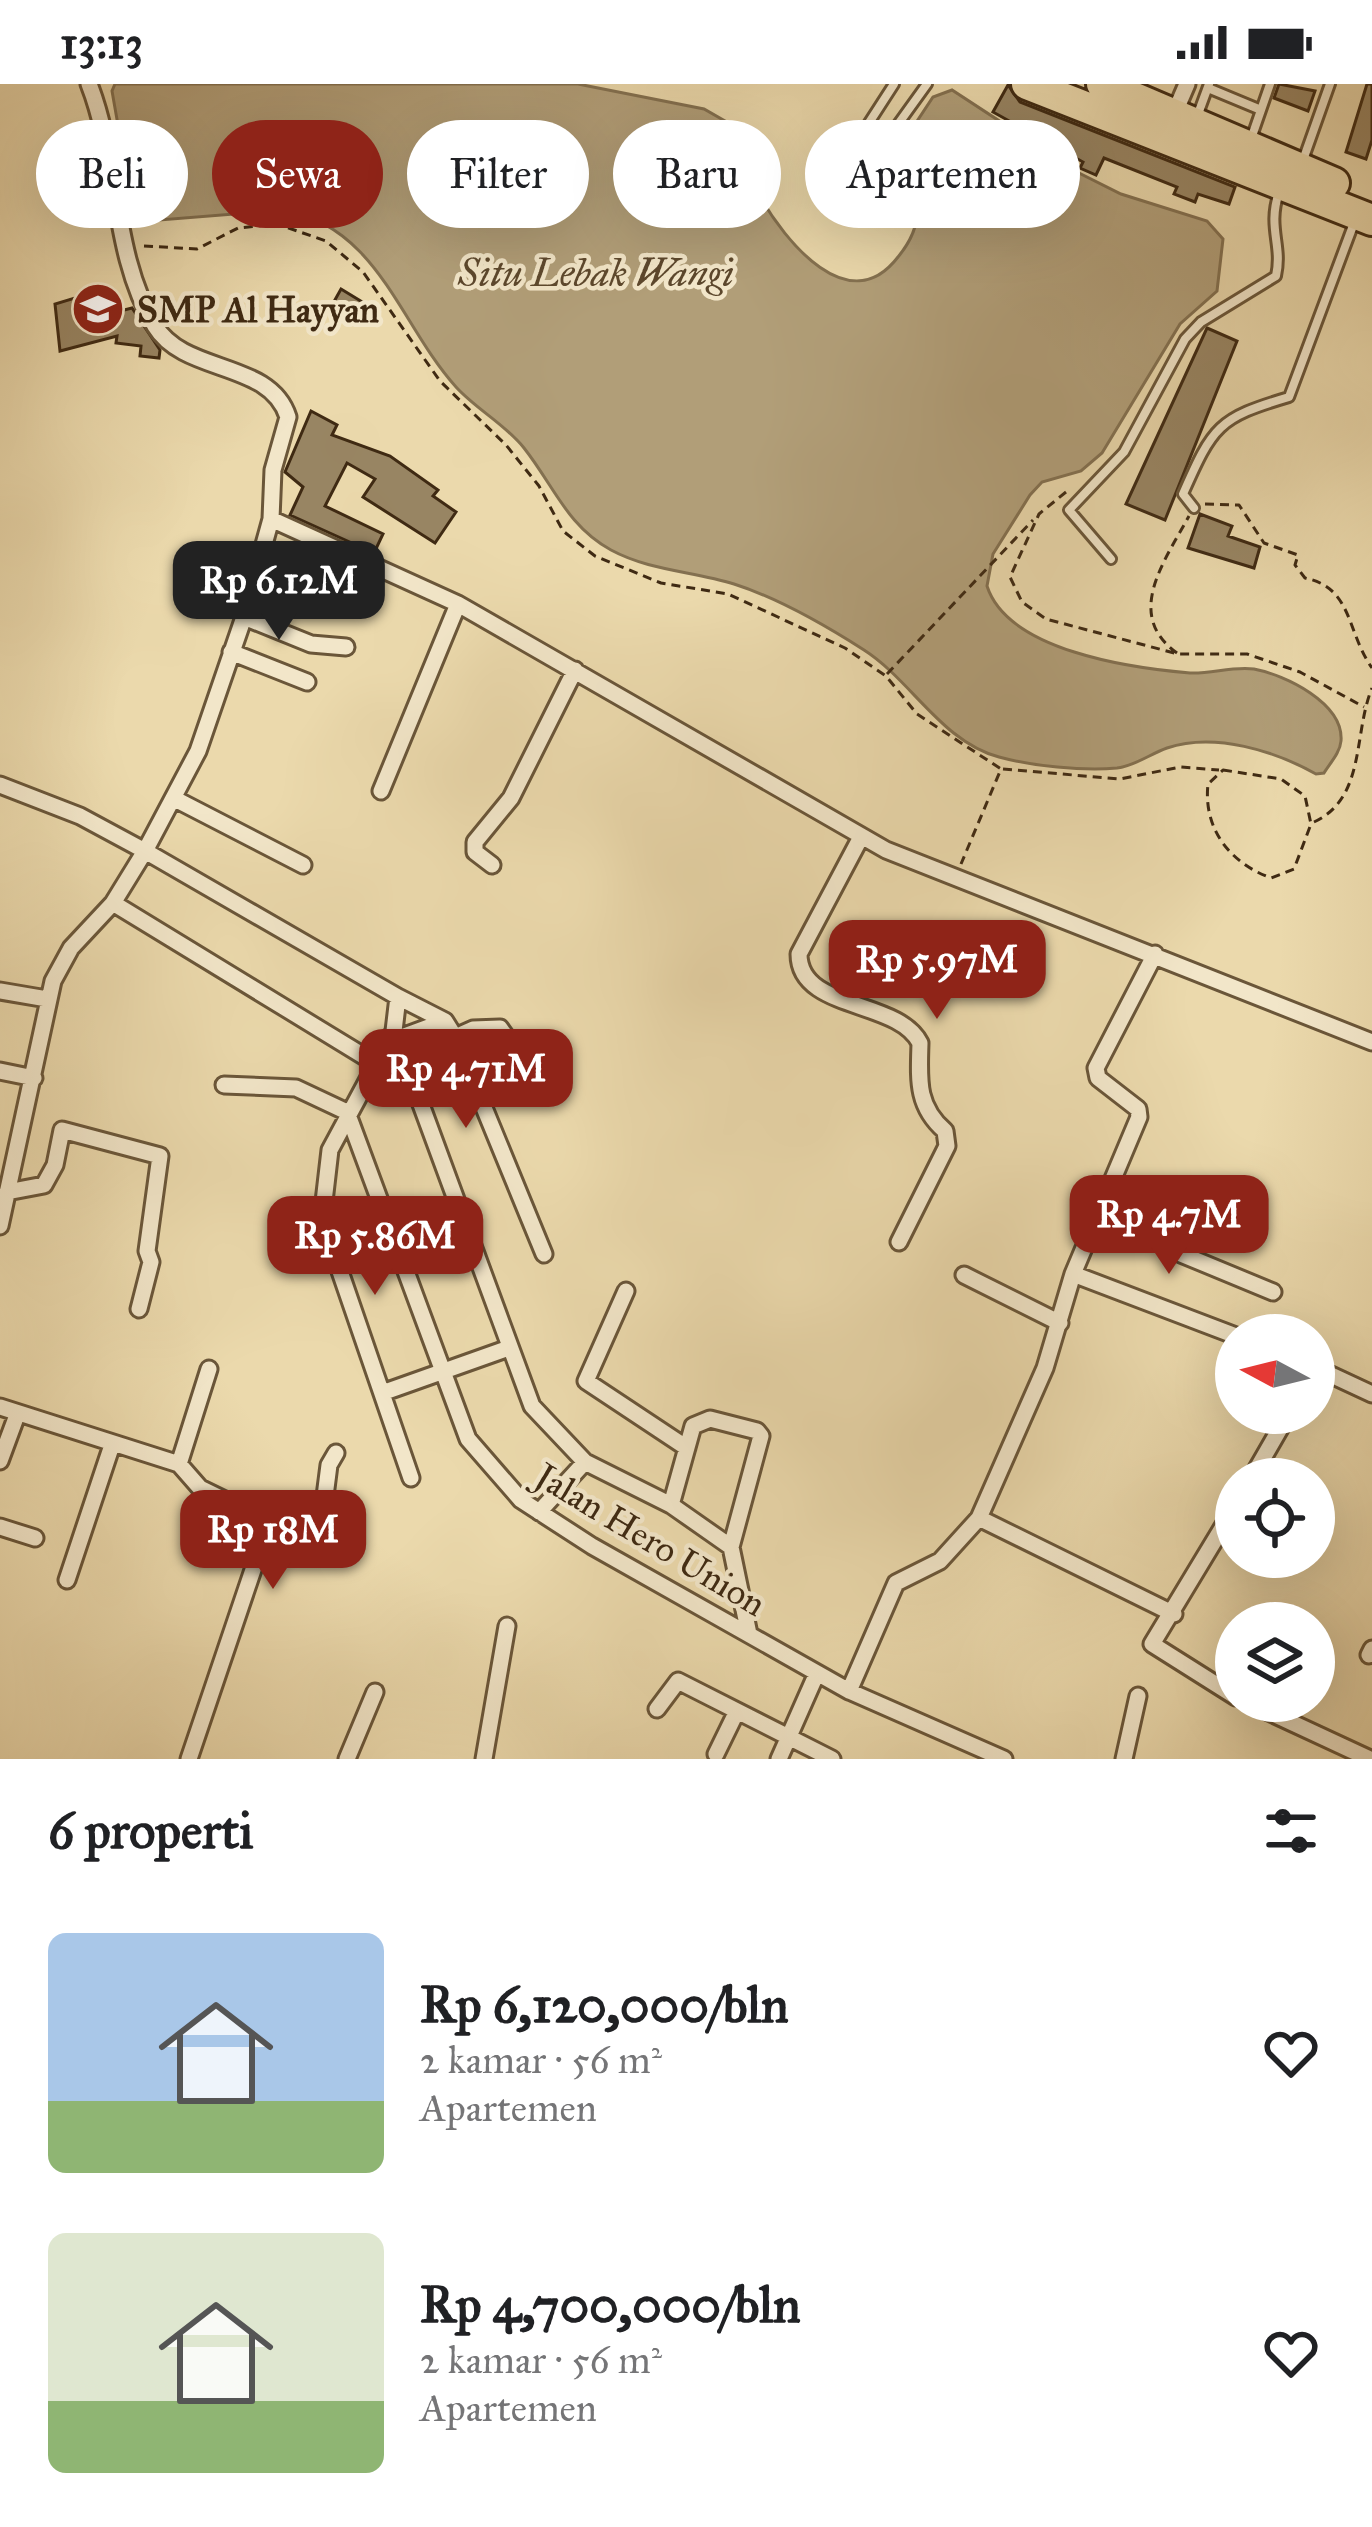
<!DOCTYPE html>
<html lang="id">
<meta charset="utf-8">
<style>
:root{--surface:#fff;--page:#f6f6f6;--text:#202124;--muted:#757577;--accent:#8f2418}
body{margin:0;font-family:"IM FELL Great Primer",serif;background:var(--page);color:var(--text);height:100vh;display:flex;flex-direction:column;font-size:45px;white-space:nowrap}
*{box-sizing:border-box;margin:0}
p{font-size:39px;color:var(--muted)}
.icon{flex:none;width:66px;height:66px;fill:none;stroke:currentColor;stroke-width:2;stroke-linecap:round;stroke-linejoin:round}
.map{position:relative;height:1675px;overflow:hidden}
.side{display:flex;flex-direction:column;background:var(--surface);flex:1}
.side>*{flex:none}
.hud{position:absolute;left:36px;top:36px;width:1302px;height:108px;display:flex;gap:24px}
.needle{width:78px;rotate:277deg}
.fabs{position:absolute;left:1215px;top:1230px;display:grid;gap:24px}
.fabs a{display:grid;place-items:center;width:120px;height:120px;border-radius:50%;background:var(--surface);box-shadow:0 12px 48px #0002;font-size:60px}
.price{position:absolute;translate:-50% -102px;padding:0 27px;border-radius:24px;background:var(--accent);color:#fff;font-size:39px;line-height:78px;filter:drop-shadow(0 3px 6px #0008)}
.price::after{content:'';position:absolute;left:50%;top:72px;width:36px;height:27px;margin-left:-18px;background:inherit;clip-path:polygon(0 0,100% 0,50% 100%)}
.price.on{background:#222;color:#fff}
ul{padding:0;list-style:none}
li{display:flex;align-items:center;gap:36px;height:300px;padding:0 48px}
li span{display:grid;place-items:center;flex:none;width:336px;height:240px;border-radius:18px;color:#555}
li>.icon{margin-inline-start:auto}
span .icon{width:144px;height:144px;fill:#fffc;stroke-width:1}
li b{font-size:51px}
h2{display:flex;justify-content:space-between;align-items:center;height:144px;padding:0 48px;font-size:51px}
.pill{padding:0 42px;border-radius:54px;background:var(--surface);box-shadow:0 12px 48px #0002;font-size:42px;line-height:108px}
.pill.on{background:var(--accent);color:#fff}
.status{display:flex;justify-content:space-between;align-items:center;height:84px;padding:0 60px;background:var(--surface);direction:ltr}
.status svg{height:33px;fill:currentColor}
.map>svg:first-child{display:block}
.water{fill:#b19e78;stroke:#837050;stroke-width:3}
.building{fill:#988563;stroke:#3f2a13;stroke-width:3}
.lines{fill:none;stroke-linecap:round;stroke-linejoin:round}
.lane-casing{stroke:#6a5639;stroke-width:14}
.street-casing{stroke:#6a5639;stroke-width:21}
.highway-casing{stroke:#3f2a13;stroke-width:36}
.path{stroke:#3f2a13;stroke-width:3;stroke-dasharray:9 6;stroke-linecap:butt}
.lane{stroke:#f2e6c9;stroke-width:8}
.street{stroke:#f2e6c9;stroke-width:15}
.highway{stroke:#ebd9ac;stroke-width:30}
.labels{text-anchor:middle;stroke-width:9;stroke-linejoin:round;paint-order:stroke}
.poi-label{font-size:36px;font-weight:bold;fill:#3f2a13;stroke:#f2e6c9;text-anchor:start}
.street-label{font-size:36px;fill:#3f2a13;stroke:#f2e6c9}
.water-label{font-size:39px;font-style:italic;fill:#5c472c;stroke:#f2e6c9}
</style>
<div class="status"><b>13:13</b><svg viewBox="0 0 49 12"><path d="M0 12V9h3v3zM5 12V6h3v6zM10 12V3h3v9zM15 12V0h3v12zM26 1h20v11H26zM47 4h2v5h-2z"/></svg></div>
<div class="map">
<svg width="1372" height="1675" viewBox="0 0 1372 1675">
<rect width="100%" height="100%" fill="#ebd9ac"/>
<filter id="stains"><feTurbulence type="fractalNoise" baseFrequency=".00167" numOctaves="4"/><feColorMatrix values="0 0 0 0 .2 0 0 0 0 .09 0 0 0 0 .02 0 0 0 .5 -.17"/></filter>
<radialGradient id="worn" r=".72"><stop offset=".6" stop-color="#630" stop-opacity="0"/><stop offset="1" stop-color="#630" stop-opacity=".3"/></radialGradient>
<path class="water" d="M115,0H578L704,25L746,49C755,69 749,93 759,111C785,157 849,237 898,173C912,156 921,135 916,113L897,90L894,72L933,13L952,6L1079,89L1121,110L1207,137L1223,155L1217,207L1180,240L1102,369L1081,387L1042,398L1030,411L993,470L987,502C1008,567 1131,584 1190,589C1212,590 1232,582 1254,585C1285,591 1344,619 1341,657C1340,669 1330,679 1324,689L1316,690C1275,667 1215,648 1167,664C1150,670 1135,682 1117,684C1082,687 1032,682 999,673C942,658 911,596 864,566C825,541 778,514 734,500C693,487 650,487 611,466C567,442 554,402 524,364C505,340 477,326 456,303C400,241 378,143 284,126L135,138L112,7Z"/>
<path class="building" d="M1279,0L1315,7L1308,27L1274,14Z
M1367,0H1372V56L1366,75L1346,68Z
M1008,1L1020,18L1235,103L1229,120L1198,110L1195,118L1174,110L1177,103L1104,74L1096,91L1080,84L1083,78L993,28Z
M341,205L364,219L354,237L331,223Z
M78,213L85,236L132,224L160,266L159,274L140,272L141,262L116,259L117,252L60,267L55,220Z
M1207,244L1237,257L1165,436L1126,420Z
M311,327L337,341L332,351L390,372L438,406L433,412L456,428L435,459L363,413L375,395L347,379L325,422L383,450L374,469L290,431L303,403L285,388Z
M1200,430L1232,442L1228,452L1260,463L1254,484L1188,464Z"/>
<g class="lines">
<g class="lane-casing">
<path id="lane" d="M894,0L854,62L865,77L873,75L927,0
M1208,4L1261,26
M1198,30L1209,0
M1251,55L1270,0
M1302,79L1330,0
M1194,424L1183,410C1213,342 1218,334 1289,313L1354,139
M1111,475L1069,426L1124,368L1185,255L1201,238L1276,192C1283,160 1267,145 1279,108"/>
</g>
<g class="street-casing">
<path id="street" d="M89,0C119,76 112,172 155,242C185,291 270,276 288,333L273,386L271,435L244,533L198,667L145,767L398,913L394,947L330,1066L322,1135L411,1394
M1175,28L1187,0
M271,435L458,520L886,766L1372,958
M244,533L311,560L346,563
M231,568L307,598
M0,701L80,732L145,767L113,819L71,864L53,897L0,1142
M381,707L458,520
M175,715L303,781
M861,753L799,870C799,927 898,915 920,959C919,995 916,1022 945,1047L947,1062L899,1158
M492,781L475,768V758L511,714L575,586
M113,819L375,979
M0,907L47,915
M398,913L445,937L455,953L544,1170
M394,947L532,1322L585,1378L671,1421L731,1463L749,1550
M455,953L473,945L500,944L542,1004
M396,955L445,937
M0,987L34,994
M224,1001L296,1004L347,1028
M347,1028L468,1355L521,1416L592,1462L849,1607L1004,1675
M7,1108L44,1101L55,1081L62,1046L160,1072L147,1167L151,1178L139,1225
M1099,1121L1181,1170L1273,1208
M1073,1190L1236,1252
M964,1191L1060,1239
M626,1207L586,1297L687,1364
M1314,1283L1372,1310
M382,1309L506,1265
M0,1323L179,1380L200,1404L243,1425L261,1447L258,1471L189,1675
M0,1377L17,1331
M179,1380L209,1285
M1251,1395L1289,1329
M671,1421L693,1342L710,1335L757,1347L761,1352L731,1463
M1236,1421L1152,1560L1236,1613
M539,1428L585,1378
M979,1434L1174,1530
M0,1443L35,1454
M262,1456L318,1467L329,1381L336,1369
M67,1496L112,1361
M1369,1571L1372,1565
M849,1607L896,1499L940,1477L979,1434L1045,1284L1073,1190L1139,1033L1138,1025L1098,994L1096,984L1155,870
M1245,1617L1370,1675
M657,1625L678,1597L832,1675
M716,1670L736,1629
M347,1675L375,1608
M484,1675L507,1542
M779,1675L817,1589
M1124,1675L1138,1612"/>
</g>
<g class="highway-casing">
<path id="highway" d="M1027,0L1372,136
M1102,0L1334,99"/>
</g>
<path class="path" d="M144,162L197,165L238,144L277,140L326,157L363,188L440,297L506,361L539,402L563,447L595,472L661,499L728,510L845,564L886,592L917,630L1001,685L961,780
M1066,408L1039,430L1010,493L1022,518L1046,535L1178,570H1247L1300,588L1364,623
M1205,420L1239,421L1264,459L1298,471L1295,481L1305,494C1353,504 1346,547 1372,584
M1177,569C1124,531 1164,478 1189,432
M887,590L1033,436
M1003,685L1120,695L1180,683L1219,686
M1223,686L1281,695L1305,712L1311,740L1294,785L1271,794C1230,779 1203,745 1208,700Z
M1314,738C1366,714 1353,650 1372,604"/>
<use href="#lane" class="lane"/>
<use href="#street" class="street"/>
<use href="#highway" class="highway"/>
</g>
<defs>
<g id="school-disc" transform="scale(2.7)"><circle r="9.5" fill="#8f2418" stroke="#f2e6c9"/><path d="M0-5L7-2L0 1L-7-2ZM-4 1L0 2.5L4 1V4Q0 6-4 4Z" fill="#fff"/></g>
</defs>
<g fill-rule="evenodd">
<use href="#school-disc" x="98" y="225"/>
</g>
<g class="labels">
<g class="poi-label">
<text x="137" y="238">SMP Al Hayyan</text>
</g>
<g class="street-label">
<text transform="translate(651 1455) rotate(31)" y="13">Jalan Hero Union</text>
</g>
<g class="water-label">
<text x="596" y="202">Situ Lebak Wangi</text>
</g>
</g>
<rect width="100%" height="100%" filter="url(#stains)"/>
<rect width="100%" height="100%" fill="url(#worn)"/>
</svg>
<div class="fabs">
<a><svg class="needle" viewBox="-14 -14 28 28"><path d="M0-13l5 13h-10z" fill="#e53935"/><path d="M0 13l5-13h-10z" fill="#757577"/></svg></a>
<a><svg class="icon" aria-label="locate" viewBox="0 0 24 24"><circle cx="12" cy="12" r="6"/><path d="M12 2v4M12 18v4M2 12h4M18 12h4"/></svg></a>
<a><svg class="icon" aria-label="layers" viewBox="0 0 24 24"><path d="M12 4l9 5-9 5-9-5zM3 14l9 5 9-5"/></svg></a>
</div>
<b class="price on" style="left:279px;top:559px">Rp 6.12M</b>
<b class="price" style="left:937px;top:938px">Rp 5.97M</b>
<b class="price" style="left:466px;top:1047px">Rp 4.71M</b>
<b class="price" style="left:1169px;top:1193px">Rp 4.7M</b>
<b class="price" style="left:375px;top:1214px">Rp 5.86M</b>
<b class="price" style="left:273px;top:1508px">Rp 18M</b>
<div class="hud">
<a class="pill">Beli</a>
<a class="pill on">Sewa</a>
<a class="pill">Filter</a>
<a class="pill">Baru</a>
<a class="pill">Apartemen</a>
</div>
</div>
<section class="side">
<h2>6 properti<svg class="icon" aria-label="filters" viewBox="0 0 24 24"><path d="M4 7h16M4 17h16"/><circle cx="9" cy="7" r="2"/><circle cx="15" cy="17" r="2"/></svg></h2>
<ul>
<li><span style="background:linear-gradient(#a9c7e8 70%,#8fb573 0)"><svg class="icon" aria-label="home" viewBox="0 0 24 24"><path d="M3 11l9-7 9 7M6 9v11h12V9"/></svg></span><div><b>Rp 6,120,000/bln</b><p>2 kamar · 56 m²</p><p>Apartemen</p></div><svg class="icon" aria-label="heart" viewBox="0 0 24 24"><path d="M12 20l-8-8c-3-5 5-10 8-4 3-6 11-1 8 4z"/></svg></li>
<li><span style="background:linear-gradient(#dfe7d0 70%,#8fb573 0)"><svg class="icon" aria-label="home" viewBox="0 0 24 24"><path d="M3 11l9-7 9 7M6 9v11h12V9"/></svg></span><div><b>Rp 4,700,000/bln</b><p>2 kamar · 56 m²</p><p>Apartemen</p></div><svg class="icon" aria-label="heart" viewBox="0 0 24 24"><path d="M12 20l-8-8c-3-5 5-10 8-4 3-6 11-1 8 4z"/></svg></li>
</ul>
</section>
